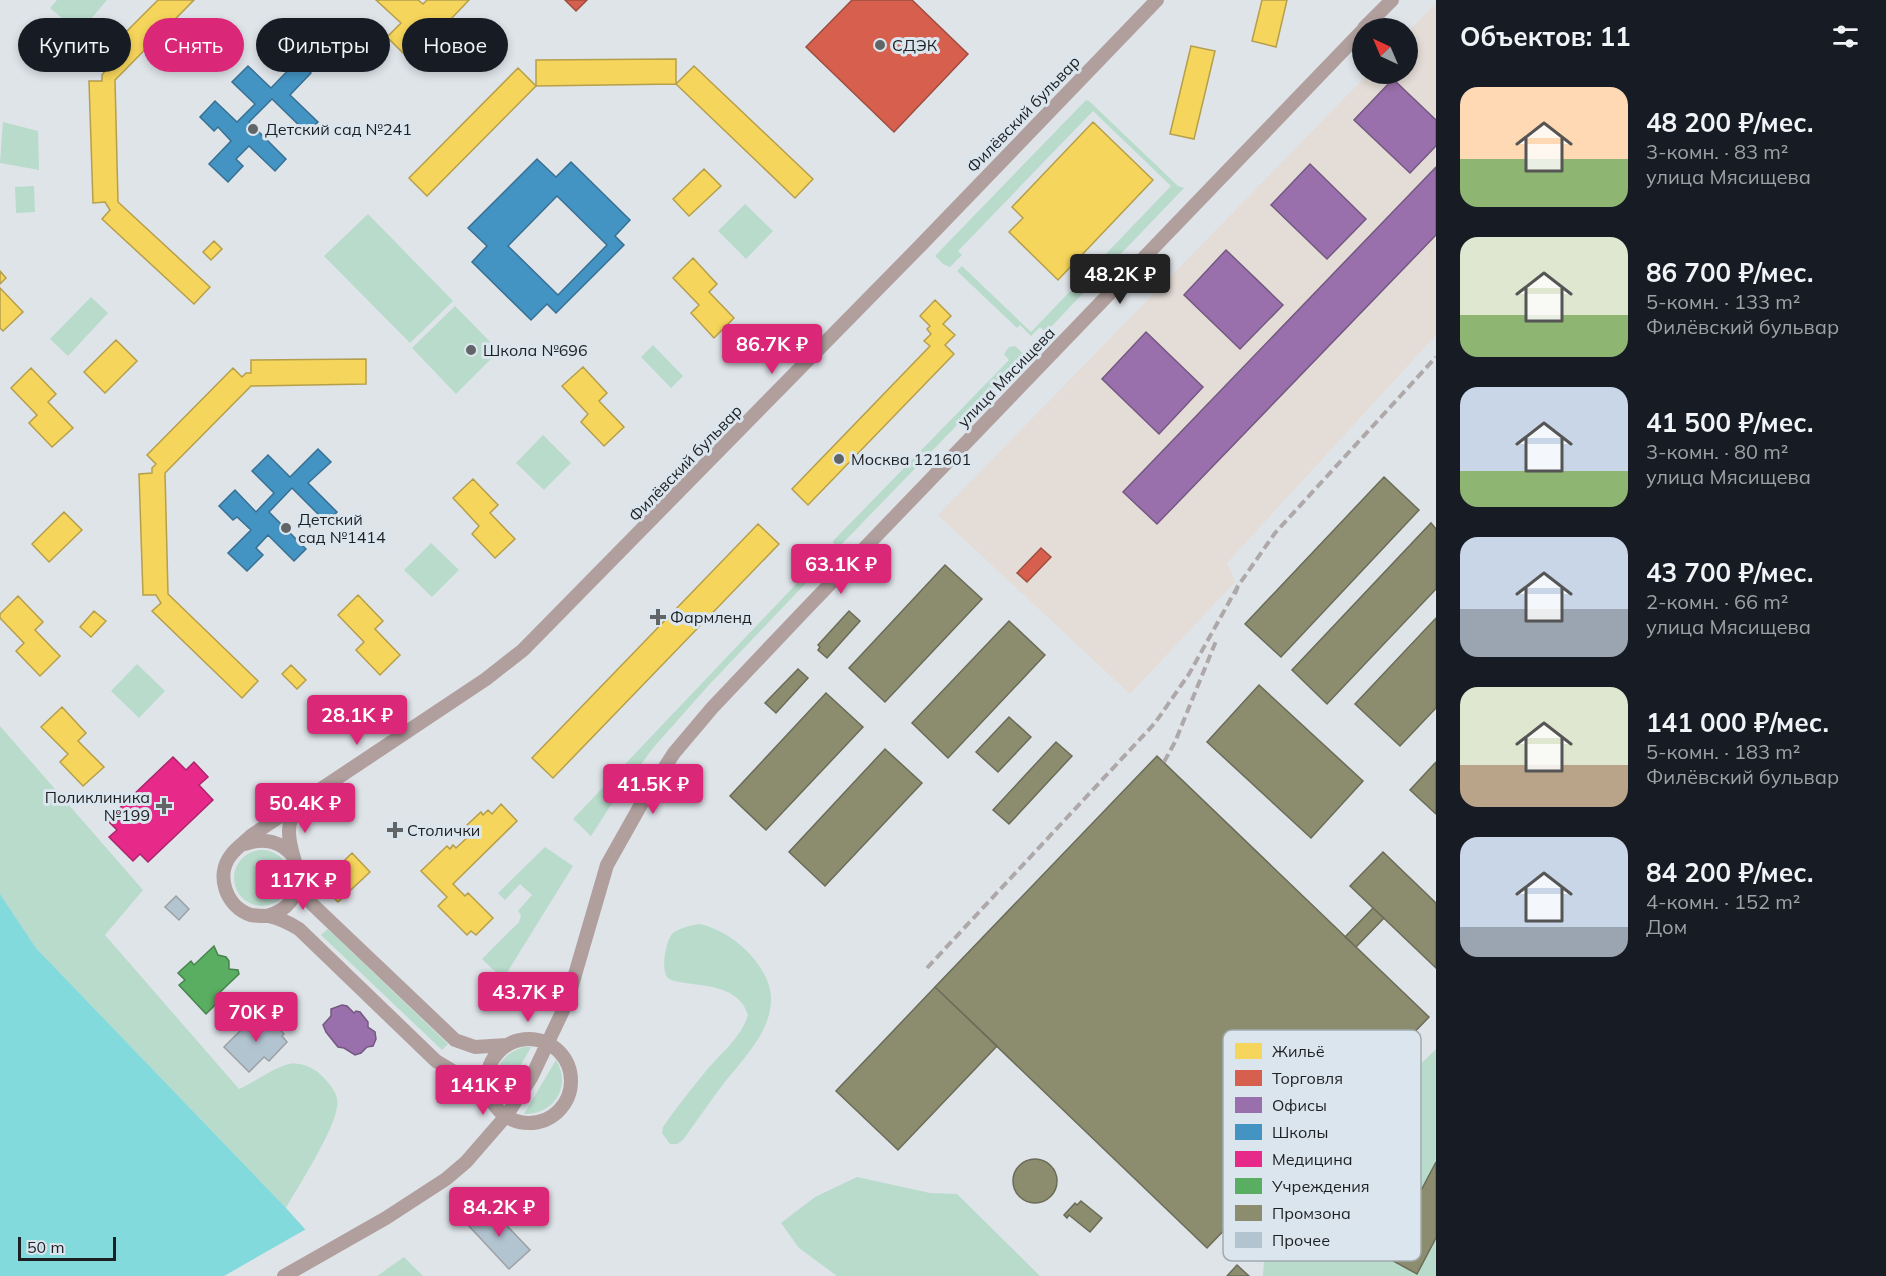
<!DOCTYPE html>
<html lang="ru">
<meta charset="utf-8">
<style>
:root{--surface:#171b24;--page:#20242c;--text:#f1f3f6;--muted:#9ea1a6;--accent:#db2777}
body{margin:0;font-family:Mulish,sans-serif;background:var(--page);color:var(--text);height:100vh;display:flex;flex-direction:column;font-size:22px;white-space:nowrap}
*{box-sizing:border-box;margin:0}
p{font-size:20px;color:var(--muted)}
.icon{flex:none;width:33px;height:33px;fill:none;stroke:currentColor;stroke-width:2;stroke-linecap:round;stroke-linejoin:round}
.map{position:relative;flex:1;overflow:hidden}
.panel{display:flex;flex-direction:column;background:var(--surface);width:450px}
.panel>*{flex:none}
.hud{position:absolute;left:18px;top:18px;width:570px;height:54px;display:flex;gap:12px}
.needle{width:39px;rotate:316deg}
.tools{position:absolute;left:1352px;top:18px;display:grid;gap:12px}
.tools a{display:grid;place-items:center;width:66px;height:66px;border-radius:50%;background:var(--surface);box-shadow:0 3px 9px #0003;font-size:30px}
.scale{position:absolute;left:18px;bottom:15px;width:98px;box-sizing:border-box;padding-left:6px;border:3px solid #1d2023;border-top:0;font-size:16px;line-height:21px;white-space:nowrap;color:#1d2023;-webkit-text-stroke:4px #dbe5ed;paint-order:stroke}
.price{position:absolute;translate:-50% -51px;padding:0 14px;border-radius:6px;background:var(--accent);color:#fff;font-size:20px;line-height:39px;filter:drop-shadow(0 2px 3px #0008)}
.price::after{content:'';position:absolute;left:50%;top:36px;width:18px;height:14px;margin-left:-9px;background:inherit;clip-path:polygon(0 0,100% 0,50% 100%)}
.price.on{background:#222;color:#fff}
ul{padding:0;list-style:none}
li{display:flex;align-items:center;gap:18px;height:150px;padding:0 24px}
li span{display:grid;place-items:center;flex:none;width:168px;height:120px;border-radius:18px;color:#555}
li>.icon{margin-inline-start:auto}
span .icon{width:72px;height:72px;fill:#fffc;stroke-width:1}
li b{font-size:26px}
h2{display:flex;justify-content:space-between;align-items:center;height:72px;padding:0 24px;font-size:26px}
.pill{padding:0 21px;border-radius:27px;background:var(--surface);box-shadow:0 3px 9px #0003;font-size:21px;line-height:54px}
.pill.on{background:var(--accent);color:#fff}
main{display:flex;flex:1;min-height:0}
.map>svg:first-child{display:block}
.commercial{fill:#e4dcd6}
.green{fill:#b8dbcb}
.water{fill:#82dadc}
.pier{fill:#dfe4e9}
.homes{fill:#f6d55c;stroke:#b59f4b;stroke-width:1.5}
.shops{fill:#d6604d;stroke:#9e4d40;stroke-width:1.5}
.offices{fill:#9970ab;stroke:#745882;stroke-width:1.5}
.schools{fill:#4393c3;stroke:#387093;stroke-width:1.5;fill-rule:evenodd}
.health{fill:#e7298a;stroke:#aa266b;stroke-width:1.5}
.public{fill:#5aae61;stroke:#48834e;stroke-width:1.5}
.industry{fill:#8c8c6e;stroke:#6b6c58;stroke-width:1.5}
.building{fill:#b3c4d1;stroke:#9ca0a3;stroke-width:1.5}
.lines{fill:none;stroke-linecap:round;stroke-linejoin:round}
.minor{stroke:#b09f9d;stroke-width:14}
.rail{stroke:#aea8a9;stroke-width:4;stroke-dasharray:9 4.5;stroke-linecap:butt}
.poi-dot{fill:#616568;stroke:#dbe5ed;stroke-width:2}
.labels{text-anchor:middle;stroke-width:6;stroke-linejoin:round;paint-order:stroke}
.poi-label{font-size:16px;fill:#1d2023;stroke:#dbe5ed;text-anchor:start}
.street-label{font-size:16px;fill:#1d2023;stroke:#dbe5ed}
.key{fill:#dbe5ed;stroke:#a2aab0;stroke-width:1.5}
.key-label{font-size:16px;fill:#1d2023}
</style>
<main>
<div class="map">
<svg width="1436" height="1276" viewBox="0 0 1436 1276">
<rect width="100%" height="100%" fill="#dfe4e9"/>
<path class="commercial" d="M1436,3V335L1227,563L1235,582L1130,694L938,515L1368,74H1407V33Z"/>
<path class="green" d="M57,0H107L79,33L50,8Z
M1086,100L1089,101L1178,186L1184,188L1046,332L1040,327L1031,336L1020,325L1017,328L957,271L962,266L1031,332L1171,186L1093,111L958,251L962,255L950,267L943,264L935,256Z
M3,122L38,131L39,170L0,163Z
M34,186L35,212L16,213L15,187Z
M745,204L773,231L746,259L718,231Z
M368,214L453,301L410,343L324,256Z
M91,297L108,313L68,356L50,339Z
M455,306L499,351L456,394L412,348Z
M653,345L683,376L671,388L641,357Z
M1015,346L1025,355L836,550L833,541L1009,360L1004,354L1009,347Z
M543,435L571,463L544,490L516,463Z
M431,543L459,570L432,597L404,570Z
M812,554L824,564L708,686L653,748L613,802L591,836L573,819L817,562L810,556Z
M137,664L165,691L139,718L111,691Z
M0,726L143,890L105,935L239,1089C253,1083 275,1067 289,1064C301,1062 314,1068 322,1076C328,1082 336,1091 337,1099C342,1120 297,1188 286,1208L36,948L0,894Z
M545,847L573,866L503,979L482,959L519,922L521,915L518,911L532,895L520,884L505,900L498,893Z
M234 878a28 28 0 1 1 56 0a28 28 0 1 1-56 0Z
M700,924C721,929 740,942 754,959C763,970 772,985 771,1001C770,1036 737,1064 718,1091C706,1108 694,1124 683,1140L677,1144H670L662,1133L663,1127C676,1108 691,1089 706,1071C720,1054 741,1038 748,1015C740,988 709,986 685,983C680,982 672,981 668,978C660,970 666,939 673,933C680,928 691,925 700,924Z
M328,929L448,1044L442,1050L321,935Z
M524,1047H531L501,1100C487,1076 500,1054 524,1047Z
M1436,1049V1162L1386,1257L1417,1274L1436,1238V1276H1263L1264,1260L1281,1231L1318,1191L1396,1088Z
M556,1060C572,1086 554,1115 524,1114Z
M857,1177L930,1193L957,1194L1040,1276H837L799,1248L781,1223L815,1197Z
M404,1257L423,1276H377Z"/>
<path class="water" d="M0,894L36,948L286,1208L347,1276H0Z"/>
<path class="pier" d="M308,1228L350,1276H224Z"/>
<path class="homes" d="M158,0H194L115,80L118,202L210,287L194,304L102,219L110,210L105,202L93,203L89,81H102V75L105,71L96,62Z
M376,0H418L423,4L427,0H469L411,61L387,37L401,23Z
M1262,0H1287L1276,47L1252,41Z
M1191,46L1215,51L1194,139L1170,134Z
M676,59V84L536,86V60Z
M694,66L813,179L795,198L676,84Z
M518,68L536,86L427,196L409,178Z
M1093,122L1153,180L1058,280L1009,232L1023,218L1012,207Z
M704,169L721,186L689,216L673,199Z
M214,241L222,249L211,260L203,252Z
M693,258L717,284L709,292L734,318L714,338L691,313L699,305L673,278Z
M0,271L6,278L0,284Z
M0,288L23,312L3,331L0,328Z
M935,300L951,316L943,324L955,335L945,345L954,354L808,505L792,489L930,346L924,341L931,334L927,329L930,326L920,316Z
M116,340L137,361L105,393L84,372Z
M366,359V384L251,386L165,473L168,594L258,681L242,698L152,611L161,603L156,595H143L139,474L152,473V468L156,464L147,455L233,368L242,377L246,373H251V360Z
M583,367L607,393L599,401L624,427L604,446L581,422L588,414L562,386Z
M31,368L56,394L48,402L73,428L52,447L29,423L37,415L11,388Z
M473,479L498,505L490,513L515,539L495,558L472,534L479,526L453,498Z
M64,512L82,530L49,562L32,544Z
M758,524L779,544L553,778L532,758Z
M358,595L383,621L375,629L400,655L380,675L356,650L364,642L338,615Z
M18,596L43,622L35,630L60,656L40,676L16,651L24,643L0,618V614Z
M94,611L106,621L91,637L80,627Z
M291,665L306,680L297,689L282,674Z
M62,707L86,733L78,741L104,767L83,786L60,762L68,754L41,727Z
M501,804L517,821L453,884L465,896L468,893L493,918L476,935L471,931L467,935L438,906L447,897L421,871L447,846L450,849L453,845L456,848L470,835L466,832L470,828L467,825L481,812L483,815L488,810L492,814Z
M352,853L370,872L338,902L320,884Z"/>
<path class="shops" d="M565,0H587L576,11Z
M852,0H912L968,54L894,132L806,47Z
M1041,548L1051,557L1027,582L1017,573Z"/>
<path class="offices" d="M1393,79L1436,120V146L1410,173L1354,120Z
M1310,164L1366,219L1327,259L1271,205Z
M1436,167V235L1157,524L1123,492Z
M1226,250L1283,305L1240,349L1184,295Z
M1146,332L1203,387L1159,434L1102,379Z
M342,1005L347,1006L354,1013L356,1011L360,1012L368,1022V1027L375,1032L376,1039L373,1046L367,1047L361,1053L355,1055L344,1048L338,1047L326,1032L323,1025L331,1016V1009Z"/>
<path class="schools" d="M298,60L311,73L290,95L318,122L307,133L272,99L249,122L286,159L275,171L249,146L236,159L243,166L228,182L209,164L231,141L218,127L214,131L200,117L215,101L237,122L255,104L232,82L248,66L271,88Z
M537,159L556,177L571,162L630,220L615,236L624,245L556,313L547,304L531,320L472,262L487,246L468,228ZM557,196L607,245L558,295L508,246Z
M318,449L331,462L308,483L337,512L327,523L292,488L269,512L306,549L294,561L268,535L256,548L263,555L247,571L228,553L251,530L237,517L233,520L219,506L235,490L256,512L274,493L252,471L268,455L290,477Z"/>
<path class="health" d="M173,757L186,770L194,762L208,777L199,785L213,800L148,862L140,854L133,861L109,837L117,830L107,820Z"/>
<path class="public" d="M214,946L218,955L226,957L229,961V969L238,970L239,974L217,995L221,999L206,1014L179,985L185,980L178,973L191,961L194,965Z"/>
<path class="industry" d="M1384,477L1419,510L1281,657L1245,624Z
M1431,523L1436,529V589L1327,704L1292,670Z
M945,565L982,599L885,702L849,668Z
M849,611L860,621L827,658L818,650L820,647L818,645Z
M1436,618V708L1400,746L1355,704Z
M1009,621L1045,655L948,758L912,723Z
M798,669L808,678L776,713L765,703Z
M1259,685L1363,781L1311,838L1207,742Z
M826,693L863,727L766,830L730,796Z
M1009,717L1031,737L998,772L976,752Z
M1056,742L1072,756L1009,824L993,810Z
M885,749L922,783L825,886L789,852Z
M1157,756L1429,1017L1207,1248L935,987Z
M1436,762V814L1410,790Z
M1383,852L1436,903V968L1350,886Z
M1373,908L1384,918L1356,947L1345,937Z
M935,987L997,1046L898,1150L836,1091Z
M1013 1181a22 22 0 1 1 44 0a22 22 0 1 1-44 0Z
M1436,1162V1238L1417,1274L1386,1257Z
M1081,1201L1102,1218L1090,1232L1069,1215L1067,1218L1064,1215L1075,1203L1077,1205Z
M1237,1265L1249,1276H1227Z"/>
<path class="building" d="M176,896L189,909L179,920L165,907Z
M244,1017L255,1028L264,1019L273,1027L275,1024L284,1034L282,1036L287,1042L269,1061L264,1057L249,1072L224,1047L243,1028L238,1022Z
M488,1206L530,1250L509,1269L468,1225Z"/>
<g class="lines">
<path class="minor" d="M1364,28L1392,0
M299,804C293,812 289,820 289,831C289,849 303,889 312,904L455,1040L475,1047L507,1045
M245,844C263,837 283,841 294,858
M267,916C288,910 298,897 300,875
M487 1081a42 42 0 1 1 84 0a42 42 0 1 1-84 0Z
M489,1093L436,1061L299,929C289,923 280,918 269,916C263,916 257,916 251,915C226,907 215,875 231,855C237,847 245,842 252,835L486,679L523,650L921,245L1157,0
M284,1276L386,1218L446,1179L466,1162L506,1116L531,1078L567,1002L607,865L643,801L674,753L712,708L804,611L1362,31"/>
<path class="rail" d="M1235,594L1238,586L1275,533L1436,357
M1164,762L1175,742L1216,641
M927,968L1155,723L1189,674L1238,586"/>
</g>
<g class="poi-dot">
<circle cx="880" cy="45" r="6"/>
<circle cx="253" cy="129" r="6"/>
<circle cx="471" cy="350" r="6"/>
<circle cx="839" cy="459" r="6"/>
<circle cx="286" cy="528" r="6"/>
<path d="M655 608h6v6h6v6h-6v6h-6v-6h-6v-6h6z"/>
<path d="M161 797h6v6h6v6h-6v6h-6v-6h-6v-6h6z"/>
<path d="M392 821h6v6h6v6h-6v6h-6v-6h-6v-6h6z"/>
</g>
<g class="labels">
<g class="poi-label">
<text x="892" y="51">СДЭК</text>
<text x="265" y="135">Детский сад №241</text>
<text x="483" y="356">Школа №696</text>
<text x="851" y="465">Москва 121601</text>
<text x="298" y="525">Детский<tspan x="298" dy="18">сад №1414</tspan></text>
<text x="670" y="623">Фармленд</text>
<text x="150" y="803" text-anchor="end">Поликлиника<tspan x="150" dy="18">№199</tspan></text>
<text x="407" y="836">Столички</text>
</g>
<g class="street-label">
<text transform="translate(1023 114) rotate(-46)" y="6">Филёвский бульвар</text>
<text transform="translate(1006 377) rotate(-46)" y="6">улица Мясищева</text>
<text transform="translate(685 463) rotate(-46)" y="6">Филёвский бульвар</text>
</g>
</g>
<rect x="1223" y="1030" width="198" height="231" rx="9" class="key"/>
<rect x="1235" y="1043" width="27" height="16" fill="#f6d55c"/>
<rect x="1235" y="1070" width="27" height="16" fill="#d6604d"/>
<rect x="1235" y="1097" width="27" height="16" fill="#9970ab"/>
<rect x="1235" y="1124" width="27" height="16" fill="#4393c3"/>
<rect x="1235" y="1151" width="27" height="16" fill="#e7298a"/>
<rect x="1235" y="1178" width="27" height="16" fill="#5aae61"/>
<rect x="1235" y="1205" width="27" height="16" fill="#8c8c6e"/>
<rect x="1235" y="1232" width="27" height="16" fill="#b3c4d1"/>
<g class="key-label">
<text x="1272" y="1057">Жильё</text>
<text x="1272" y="1084">Торговля</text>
<text x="1272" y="1111">Офисы</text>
<text x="1272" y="1138">Школы</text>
<text x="1272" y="1165">Медицина</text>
<text x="1272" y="1192">Учреждения</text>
<text x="1272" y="1219">Промзона</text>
<text x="1272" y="1246">Прочее</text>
</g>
</svg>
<div class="tools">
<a><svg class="needle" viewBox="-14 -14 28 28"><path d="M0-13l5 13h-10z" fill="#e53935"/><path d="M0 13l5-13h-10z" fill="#9ea1a6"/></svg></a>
</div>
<div class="scale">50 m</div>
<b class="price on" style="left:1120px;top:305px">48.2K ₽</b>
<b class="price" style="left:772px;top:375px">86.7K ₽</b>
<b class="price" style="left:841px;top:595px">63.1K ₽</b>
<b class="price" style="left:357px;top:746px">28.1K ₽</b>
<b class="price" style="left:653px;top:815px">41.5K ₽</b>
<b class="price" style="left:305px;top:834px">50.4K ₽</b>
<b class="price" style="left:303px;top:911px">117K ₽</b>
<b class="price" style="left:528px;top:1023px">43.7K ₽</b>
<b class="price" style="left:256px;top:1043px">70K ₽</b>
<b class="price" style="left:483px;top:1116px">141K ₽</b>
<b class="price" style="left:499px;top:1238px">84.2K ₽</b>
<div class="hud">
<a class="pill">Купить</a>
<a class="pill on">Снять</a>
<a class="pill">Фильтры</a>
<a class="pill">Новое</a>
</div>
</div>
<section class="panel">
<h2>Объектов: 11<svg class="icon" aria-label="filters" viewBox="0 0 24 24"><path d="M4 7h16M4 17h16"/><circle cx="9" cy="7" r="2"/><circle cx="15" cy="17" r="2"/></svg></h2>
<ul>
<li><span style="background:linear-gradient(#ffd9b3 60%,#8fb573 0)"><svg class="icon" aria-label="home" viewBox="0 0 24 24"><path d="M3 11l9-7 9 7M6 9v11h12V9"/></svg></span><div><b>48 200 ₽/мес.</b><p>3-комн. · 83 m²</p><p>улица Мясищева</p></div></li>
<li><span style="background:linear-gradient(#dfe7d0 65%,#8fb573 0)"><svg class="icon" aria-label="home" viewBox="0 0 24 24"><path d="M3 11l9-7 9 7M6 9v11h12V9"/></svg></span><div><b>86 700 ₽/мес.</b><p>5-комн. · 133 m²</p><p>Филёвский бульвар</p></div></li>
<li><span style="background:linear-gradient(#c9d6e8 70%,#8fb573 0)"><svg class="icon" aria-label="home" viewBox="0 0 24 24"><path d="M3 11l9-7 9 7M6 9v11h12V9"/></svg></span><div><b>41 500 ₽/мес.</b><p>3-комн. · 80 m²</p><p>улица Мясищева</p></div></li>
<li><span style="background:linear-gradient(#c9d6e8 60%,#9aa5b1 0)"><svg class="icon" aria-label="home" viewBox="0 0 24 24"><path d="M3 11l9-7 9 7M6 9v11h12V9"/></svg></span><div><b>43 700 ₽/мес.</b><p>2-комн. · 66 m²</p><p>улица Мясищева</p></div></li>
<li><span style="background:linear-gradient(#dfe7d0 65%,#b9a48a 0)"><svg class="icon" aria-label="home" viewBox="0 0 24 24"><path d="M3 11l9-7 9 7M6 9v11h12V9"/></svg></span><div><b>141 000 ₽/мес.</b><p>5-комн. · 183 m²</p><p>Филёвский бульвар</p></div></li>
<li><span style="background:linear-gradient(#c9d6e8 75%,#9aa5b1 0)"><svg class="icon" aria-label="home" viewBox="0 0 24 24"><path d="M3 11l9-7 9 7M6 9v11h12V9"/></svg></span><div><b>84 200 ₽/мес.</b><p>4-комн. · 152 m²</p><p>Дом</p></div></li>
</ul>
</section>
</main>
